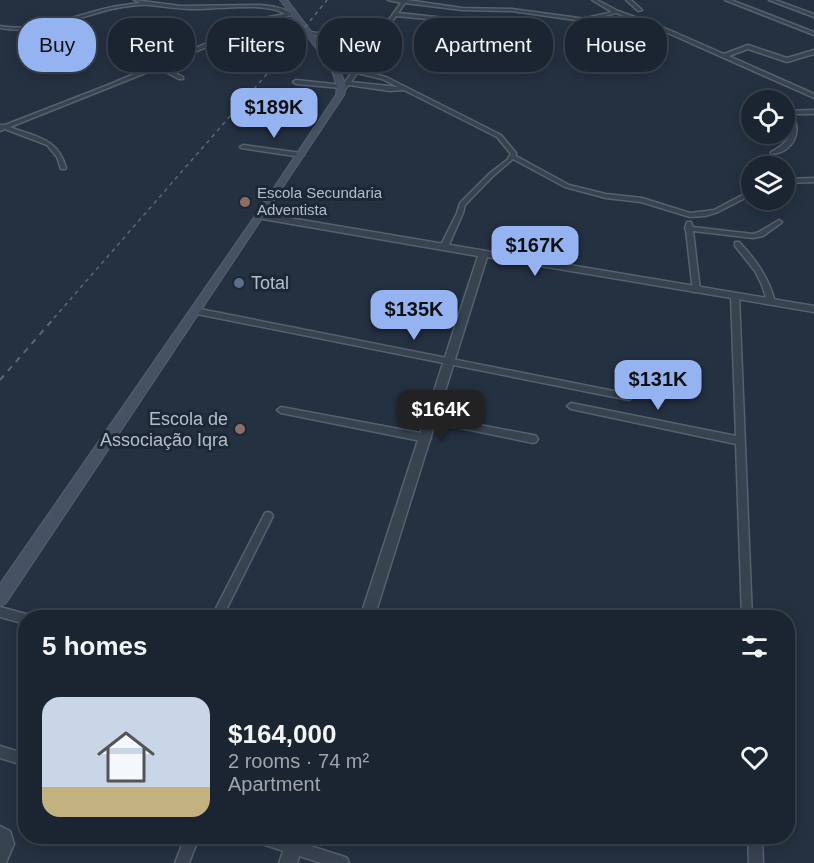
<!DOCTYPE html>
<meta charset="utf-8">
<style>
:root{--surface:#1b2531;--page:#28313d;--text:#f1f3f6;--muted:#a0a5ab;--line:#39424d;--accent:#95b2f1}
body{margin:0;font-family:Arial,sans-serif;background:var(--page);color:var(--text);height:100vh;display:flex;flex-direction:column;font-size:22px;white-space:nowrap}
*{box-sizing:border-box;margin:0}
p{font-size:20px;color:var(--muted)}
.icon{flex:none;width:33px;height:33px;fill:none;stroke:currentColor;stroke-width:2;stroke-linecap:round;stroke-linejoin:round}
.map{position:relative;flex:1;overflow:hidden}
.side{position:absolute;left:18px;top:610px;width:777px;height:234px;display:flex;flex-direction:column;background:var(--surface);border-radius:24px;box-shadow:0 3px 15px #0003,0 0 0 2px var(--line)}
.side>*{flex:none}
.banner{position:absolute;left:18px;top:18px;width:778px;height:54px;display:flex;gap:12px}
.fabs{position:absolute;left:741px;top:90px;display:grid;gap:12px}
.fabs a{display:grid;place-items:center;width:54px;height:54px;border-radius:50%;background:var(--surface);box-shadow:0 3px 15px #0003,0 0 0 2px var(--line);font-size:30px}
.price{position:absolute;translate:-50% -51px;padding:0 14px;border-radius:12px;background:var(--accent);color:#111;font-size:20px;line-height:39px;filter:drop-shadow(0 2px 3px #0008)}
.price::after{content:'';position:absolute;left:50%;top:36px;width:18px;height:14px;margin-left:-9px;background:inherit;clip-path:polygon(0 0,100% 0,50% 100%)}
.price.on{background:#222;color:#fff}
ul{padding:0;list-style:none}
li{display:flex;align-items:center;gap:18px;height:150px;padding:0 24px}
li span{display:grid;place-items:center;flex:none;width:168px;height:120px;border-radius:18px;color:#555}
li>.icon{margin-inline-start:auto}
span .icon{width:72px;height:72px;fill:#fffc;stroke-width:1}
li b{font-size:26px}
h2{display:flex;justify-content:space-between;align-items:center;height:72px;padding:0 24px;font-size:26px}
.pill{padding:0 21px;border-radius:24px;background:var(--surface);box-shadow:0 3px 15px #0003,0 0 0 2px var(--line);font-size:21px;line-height:54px}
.pill.on{background:var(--accent);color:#111}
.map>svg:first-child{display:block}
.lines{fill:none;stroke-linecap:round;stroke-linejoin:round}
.minor-casing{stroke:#56616e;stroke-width:3}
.tertiary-casing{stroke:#56616e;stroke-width:3}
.secondary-casing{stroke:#56616e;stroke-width:2}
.minor{fill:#384350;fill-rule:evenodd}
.tertiary{fill:#384350;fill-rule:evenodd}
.secondary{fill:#465264;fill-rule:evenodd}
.rail-far1{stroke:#5a6778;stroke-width:1.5;stroke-dasharray:4 4;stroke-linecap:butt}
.rail{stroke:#5a6778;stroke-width:2;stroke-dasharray:6 6;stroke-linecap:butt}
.education-dot{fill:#8d6e63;stroke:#1d2836;stroke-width:2}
.service-dot{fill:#5c6f8a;stroke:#1d2836;stroke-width:2}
.labels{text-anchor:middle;stroke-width:6;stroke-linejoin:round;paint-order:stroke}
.far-poi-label{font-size:15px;fill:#b4becb;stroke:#1d2836;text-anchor:start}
.poi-label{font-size:18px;fill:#b4becb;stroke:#1d2836;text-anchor:start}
</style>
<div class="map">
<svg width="814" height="863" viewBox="0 0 814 863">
<rect width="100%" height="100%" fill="#243141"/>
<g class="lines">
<g class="minor-casing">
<path id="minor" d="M134,0L181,6L260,5C271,6 281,7 291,13H295L297,14L272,19L162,66L183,77V79H179L158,68L10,127C36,137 58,138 66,168L65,169H61L57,157L47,145L5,129L0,131V125H5L108,85L269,17L285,14C264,1 216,10 190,9C176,9 163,6 149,5C138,4 123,7 112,9C75,18 39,35 0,28V26C39,33 75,15 112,7C122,5 131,4 141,3Z
M388,0H407L462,8L512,9L586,19V18L612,12L592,0H597L618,11L660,26L724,54L748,45L787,58L814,50V54L787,62L748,49L729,56L814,94V98L668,33L625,30L582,21L512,11L462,10L405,3L398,13L474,21L498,33L494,34L473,23H465L467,36L465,37L463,36L460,22L396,16L359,70L386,77L501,135L516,153V156L569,185L606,194L642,198L690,213L714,210L746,193L749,186L752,184L751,195L718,212L705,216L690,217L641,202L606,198L565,187L513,159L493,176L465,205L463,213L448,247L444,249L440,247L457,213L460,203L489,174L507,160L511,154L497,137L404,90L390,91L349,85L342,92L339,90L341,88L296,84L293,82L296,80L343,85L373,42L309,34L307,33L309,32L375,39L401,3ZM616,13L656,28L661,30L625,28L589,20ZM357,73L382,79L398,87L351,82Z
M626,0H631L642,10L638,11Z
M725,0H731L814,32V35Z
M769,0H775L814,14V17Z
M814,110V114H791C804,132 792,153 771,154V152C787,144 799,131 784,115V111Z
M243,145L301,153L304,155L301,157L241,148L240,147Z
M814,178V182L784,183V179Z
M779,220L782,222L781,223L763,236L753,238L693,231L700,290L699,292H693L686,230L685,228L687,222H691L693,227L753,234L759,232Z
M735,242H739C756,260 769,278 775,302L774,304H768L762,285L755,271L735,246Z
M735,293L739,296L752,618H742L736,444L571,409L567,406L571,403L736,436L731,296Z
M195,308L629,394L633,397L629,400L192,313L191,311L192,309Z
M281,407L426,434L429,435L431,438L429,441L426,442L281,413L277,410Z
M432,416L533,435L536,436L538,439L536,442L533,443L432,422L429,421L428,419L429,417Z
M268,512L271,513L273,516L222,618H211L265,513Z
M0,607L26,614L30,615L31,618H26V624L0,617Z
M148,610L160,614L161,618H136L137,614Z
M0,746L26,754V766L0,758Z
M0,826L10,831L14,844L6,863H0Z
M185,837H199L189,863H175Z
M255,837H282L342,856L347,858L349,863H321L262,844L257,842Z
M748,837H762L763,863H749Z"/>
</g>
<g class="tertiary-casing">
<path id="tertiary" d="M260,213L814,306V312L487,257L374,618H360L478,256L257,218L255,216Z
M288,837H306L297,863H279Z"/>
</g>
<g class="secondary-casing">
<path id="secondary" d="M280,0H287L339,68L346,86L344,95L6,603L0,606V584L255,216L336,95L337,86L331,68Z"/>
</g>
<use href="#minor" class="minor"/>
<use href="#tertiary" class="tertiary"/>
<use href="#secondary" class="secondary"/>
<path class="rail-far1" d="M54,318L266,75L327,0"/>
<path class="rail" d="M0,380L55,317"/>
</g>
<g class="education-dot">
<circle cx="245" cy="202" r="6"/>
<circle cx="240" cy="429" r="6"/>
</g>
<circle class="service-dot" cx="239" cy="283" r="6"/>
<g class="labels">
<g class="far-poi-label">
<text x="257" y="198">Escola Secundaria<tspan x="257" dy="17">Adventista</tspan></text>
</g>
<g class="poi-label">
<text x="251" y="289">Total</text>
<text x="228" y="425" text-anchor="end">Escola de<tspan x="228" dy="21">Associação Iqra</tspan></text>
</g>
</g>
</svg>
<div class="fabs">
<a><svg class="icon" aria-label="locate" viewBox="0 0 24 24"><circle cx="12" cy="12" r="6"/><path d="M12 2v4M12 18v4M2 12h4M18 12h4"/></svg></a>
<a><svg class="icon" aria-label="layers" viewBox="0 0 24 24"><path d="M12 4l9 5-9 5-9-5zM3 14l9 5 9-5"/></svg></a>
</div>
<b class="price" style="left:274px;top:139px">$189K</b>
<b class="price" style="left:535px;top:277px">$167K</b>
<b class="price" style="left:414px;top:341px">$135K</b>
<b class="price" style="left:658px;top:411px">$131K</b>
<b class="price on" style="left:441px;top:441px">$164K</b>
<div class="banner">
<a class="pill on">Buy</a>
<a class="pill">Rent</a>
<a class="pill">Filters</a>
<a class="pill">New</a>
<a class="pill">Apartment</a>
<a class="pill">House</a>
</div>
<section class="side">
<h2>5 homes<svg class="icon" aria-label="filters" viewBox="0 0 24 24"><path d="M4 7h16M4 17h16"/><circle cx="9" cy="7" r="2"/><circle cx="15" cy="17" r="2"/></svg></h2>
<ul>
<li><span style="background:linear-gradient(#c9d6e8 75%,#c2b280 0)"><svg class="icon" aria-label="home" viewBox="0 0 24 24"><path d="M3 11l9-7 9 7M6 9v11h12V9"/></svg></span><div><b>$164,000</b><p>2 rooms · 74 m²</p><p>Apartment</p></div><svg class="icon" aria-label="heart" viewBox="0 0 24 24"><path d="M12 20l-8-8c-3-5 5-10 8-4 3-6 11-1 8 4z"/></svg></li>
</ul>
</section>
</div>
